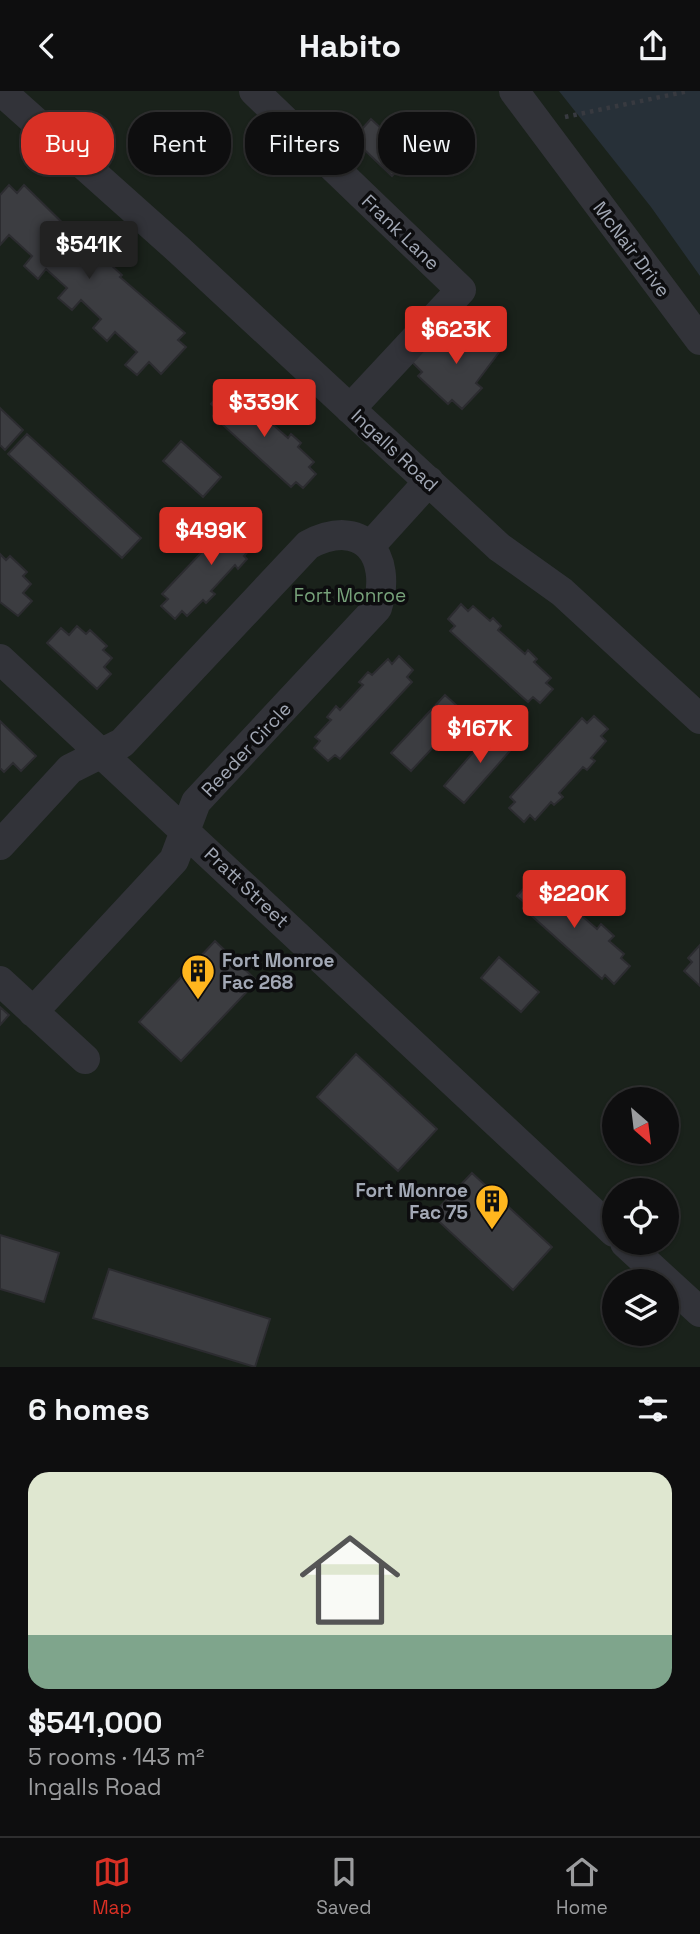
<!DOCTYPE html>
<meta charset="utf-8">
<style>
:root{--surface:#0e0e0f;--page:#1c1c1d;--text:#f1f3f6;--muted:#9b9c9e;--line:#2e2e2f;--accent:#d93025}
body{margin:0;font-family:"Space Grotesk",sans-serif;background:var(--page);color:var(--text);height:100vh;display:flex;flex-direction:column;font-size:26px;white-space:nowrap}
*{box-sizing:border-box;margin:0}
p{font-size:23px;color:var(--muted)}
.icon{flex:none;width:38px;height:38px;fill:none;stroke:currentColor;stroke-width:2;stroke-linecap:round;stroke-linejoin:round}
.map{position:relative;height:1276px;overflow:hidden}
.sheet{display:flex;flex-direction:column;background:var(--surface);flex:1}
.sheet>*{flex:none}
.guide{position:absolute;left:21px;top:21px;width:658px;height:63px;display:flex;gap:14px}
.needle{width:46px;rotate:152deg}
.fabs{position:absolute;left:602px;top:996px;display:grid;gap:14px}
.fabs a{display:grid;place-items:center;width:77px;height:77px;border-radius:50%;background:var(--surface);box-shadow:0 2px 5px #0004,0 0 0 2px var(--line);font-size:35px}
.price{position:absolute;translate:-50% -60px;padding:0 16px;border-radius:7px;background:var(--accent);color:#fff;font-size:23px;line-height:46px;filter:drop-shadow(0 2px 4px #0008)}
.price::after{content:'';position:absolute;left:50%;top:42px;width:21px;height:16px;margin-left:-10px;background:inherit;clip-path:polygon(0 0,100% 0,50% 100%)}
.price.current{background:#222;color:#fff}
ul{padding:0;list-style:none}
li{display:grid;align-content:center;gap:14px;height:371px;padding:0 28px}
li+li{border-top:2px solid var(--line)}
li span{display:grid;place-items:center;height:217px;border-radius:21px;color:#555}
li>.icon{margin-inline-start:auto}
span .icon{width:126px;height:126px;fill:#fffc;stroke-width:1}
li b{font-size:30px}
h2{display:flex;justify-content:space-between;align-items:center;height:84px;padding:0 28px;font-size:30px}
.pill{padding:0 24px;border-radius:28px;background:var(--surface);box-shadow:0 2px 5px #0004,0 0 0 2px var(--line);font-size:24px;line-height:63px}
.pill.current{background:var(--accent);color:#fff}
header{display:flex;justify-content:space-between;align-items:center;height:91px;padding:0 28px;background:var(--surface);font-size:32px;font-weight:700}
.tabs{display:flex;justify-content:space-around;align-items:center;height:98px;border-top:2px solid var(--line);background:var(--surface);font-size:19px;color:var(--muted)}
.tabs a{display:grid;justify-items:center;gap:4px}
.tabs .current{color:var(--accent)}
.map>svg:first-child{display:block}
.green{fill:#1a221b;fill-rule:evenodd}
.water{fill:#273038}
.building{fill:#3c3d41;stroke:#2c2c30;stroke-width:2}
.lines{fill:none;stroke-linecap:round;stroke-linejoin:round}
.path{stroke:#383a40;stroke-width:4.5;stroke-dasharray:3.5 5;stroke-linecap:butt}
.minor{stroke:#323339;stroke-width:30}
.labels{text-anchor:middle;stroke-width:7;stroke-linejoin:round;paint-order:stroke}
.street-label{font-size:19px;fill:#a2a8b5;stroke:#0d0d0f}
.park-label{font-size:19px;fill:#77a27a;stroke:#0d0d0f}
.poi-label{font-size:19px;font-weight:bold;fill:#a2a8b5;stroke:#0d0d0f;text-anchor:start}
</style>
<header><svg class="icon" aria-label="back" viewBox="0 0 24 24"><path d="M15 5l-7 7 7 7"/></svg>Habito<svg class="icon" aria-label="share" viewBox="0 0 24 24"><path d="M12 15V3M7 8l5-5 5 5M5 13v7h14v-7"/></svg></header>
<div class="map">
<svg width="700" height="1276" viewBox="0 0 700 1276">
<rect width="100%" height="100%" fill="#121214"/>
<path class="green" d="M0,0H700V1276H0ZM614,1008H667V1060H614ZM614,1099H667V1152H614ZM614,1190H667V1242H614Z"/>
<path class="water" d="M559,0H700V185L651,116Z"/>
<path class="building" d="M371,28L411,65L392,85L353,48Z
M9,94L17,102L24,94L84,153L86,151L122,184L120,186L185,242L178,249L186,256L161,283L149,271L137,284L125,274L137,261L115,241L107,250L93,237L101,228L81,209L72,219L58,207L67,197L46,178L38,188L24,175L32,165L9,144L0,154V104Z
M466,230L474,237L470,241L489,258L493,254L500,260L476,292L482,297L462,318L452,309L448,313L418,285L422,281L412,271L431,251L437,256Z
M224,299L231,305L236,300L252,315L256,311L266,320L262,324L288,347L291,343L301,352L298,356L314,371L309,376L316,383L303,397L296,391L291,396L213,325L218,319L211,313Z
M0,317L23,339L5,359L0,354Z
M27,343L141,447L122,467L8,363Z
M181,350L221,386L203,406L163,370Z
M246,423L260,437L254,443L259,448L244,465L247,468L238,478L235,474L211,500L215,503L206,512L203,509L187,525L182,520L175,528L161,515L168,508L162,503L235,426L240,430Z
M0,463L6,469L10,465L27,481L23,485L31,493L23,502L32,510L18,525L0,511Z
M461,513L468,520L473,515L490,530L493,527L501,535L498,539L525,563L528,559L537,568L534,571L551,587L546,592L553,598L540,612L533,606L528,611L450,540L455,535L448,528Z
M77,535L86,543L90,539L107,555L103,559L112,567L104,576L111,583L97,598L47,552L61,537L69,544Z
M399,565L413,579L407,586L412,591L340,668L335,664L328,670L314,657L320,650L315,646L331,629L327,626L336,615L340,619L363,594L359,591L368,581L372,584L388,568L392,573Z
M445,604L465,622L411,680L391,662Z
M594,625L608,638L601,645L606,650L591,667L595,670L587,679L583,676L559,702L563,706L554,714L551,711L535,729L530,724L524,731L509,717L515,711L510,706L582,627L587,632Z
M0,630L36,665L21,680L13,672L4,681L0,677Z
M496,635L516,653L464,712L444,695Z
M533,787L542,796L545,792L560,805L565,800L579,813L574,818L597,838L601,833L614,845L609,850L624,863L621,867L630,875L614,893L605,884L602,888L523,817L526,813L517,805Z
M215,850L257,890L181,970L139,931Z
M700,854V895L684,880L692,871L688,867Z
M499,866L539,901L521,921L481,887Z
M0,916L9,924L0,934Z
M356,963L437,1038L398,1080L317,1006Z
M472,1082L552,1156L513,1199L432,1124Z
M0,1144L59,1162L44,1211L0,1198Z
M109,1178L270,1228L255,1276L93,1227Z"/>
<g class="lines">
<path class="path" d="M565,26L689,0"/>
<path class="minor" d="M1,0L179,159L499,456L562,501L700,628
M254,0L461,199L350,318
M514,0L700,249
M371,454L429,390
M0,568L614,1141
M0,754L70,678L122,652L308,454C362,425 393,464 377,517L196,711L174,769L33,921
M0,890L85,968
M625,1152L700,1221"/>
</g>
<defs>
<g id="building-pin" transform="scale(1.75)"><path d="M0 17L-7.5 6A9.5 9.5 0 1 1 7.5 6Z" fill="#ffb61e" stroke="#0d0d0f"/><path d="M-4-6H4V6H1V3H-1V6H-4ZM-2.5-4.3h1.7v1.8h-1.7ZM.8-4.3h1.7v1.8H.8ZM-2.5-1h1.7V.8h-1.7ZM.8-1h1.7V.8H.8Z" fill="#111"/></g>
</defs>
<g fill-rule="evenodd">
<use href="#building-pin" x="198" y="880"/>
<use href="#building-pin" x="492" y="1110"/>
</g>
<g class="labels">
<g class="street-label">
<text transform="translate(401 141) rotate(44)" y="7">Frank Lane</text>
<text transform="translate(632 158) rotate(53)" y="7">McNair Drive</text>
<text transform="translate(395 359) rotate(43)" y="7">Ingalls Road</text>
<text transform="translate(246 658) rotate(-47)" y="7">Reeder Circle</text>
<text transform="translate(247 796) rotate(43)" y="7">Pratt Street</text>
</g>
<g class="park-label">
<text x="350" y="511">Fort Monroe</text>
</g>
<g class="poi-label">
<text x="222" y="876">Fort Monroe<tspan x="222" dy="22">Fac 268</tspan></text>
<text x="468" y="1106" text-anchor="end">Fort Monroe<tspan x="468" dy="22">Fac 75</tspan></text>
</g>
</g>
</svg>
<div class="fabs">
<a><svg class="needle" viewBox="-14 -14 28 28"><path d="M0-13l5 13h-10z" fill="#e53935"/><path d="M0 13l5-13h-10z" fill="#9b9c9e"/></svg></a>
<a><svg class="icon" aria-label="locate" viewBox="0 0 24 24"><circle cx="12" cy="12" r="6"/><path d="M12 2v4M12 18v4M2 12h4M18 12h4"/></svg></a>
<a><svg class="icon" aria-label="layers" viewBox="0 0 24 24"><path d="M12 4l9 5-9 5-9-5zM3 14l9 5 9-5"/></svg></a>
</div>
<b class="price current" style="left:89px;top:190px">$541K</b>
<b class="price" style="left:456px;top:275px">$623K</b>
<b class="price" style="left:264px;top:348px">$339K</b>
<b class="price" style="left:211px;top:476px">$499K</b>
<b class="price" style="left:480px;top:674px">$167K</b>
<b class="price" style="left:574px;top:839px">$220K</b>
<div class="guide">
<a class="pill current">Buy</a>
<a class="pill">Rent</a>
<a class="pill">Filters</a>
<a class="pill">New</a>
</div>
</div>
<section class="sheet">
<h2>6 homes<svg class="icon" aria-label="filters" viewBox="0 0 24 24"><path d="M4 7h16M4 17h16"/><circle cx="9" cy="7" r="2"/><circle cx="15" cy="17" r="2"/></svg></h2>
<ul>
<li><span style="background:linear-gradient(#dfe7d0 75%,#7fa58c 0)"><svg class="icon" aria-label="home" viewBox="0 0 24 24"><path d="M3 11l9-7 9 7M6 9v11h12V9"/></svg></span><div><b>$541,000</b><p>5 rooms · 143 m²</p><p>Ingalls Road</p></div></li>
</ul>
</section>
<nav class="tabs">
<a class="current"><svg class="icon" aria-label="map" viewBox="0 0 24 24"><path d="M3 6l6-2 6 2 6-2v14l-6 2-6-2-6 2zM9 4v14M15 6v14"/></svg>Map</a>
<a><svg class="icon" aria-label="saved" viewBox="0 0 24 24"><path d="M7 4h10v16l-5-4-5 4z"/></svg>Saved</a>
<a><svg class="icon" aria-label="home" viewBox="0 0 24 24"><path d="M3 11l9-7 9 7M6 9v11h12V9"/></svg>Home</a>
</nav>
